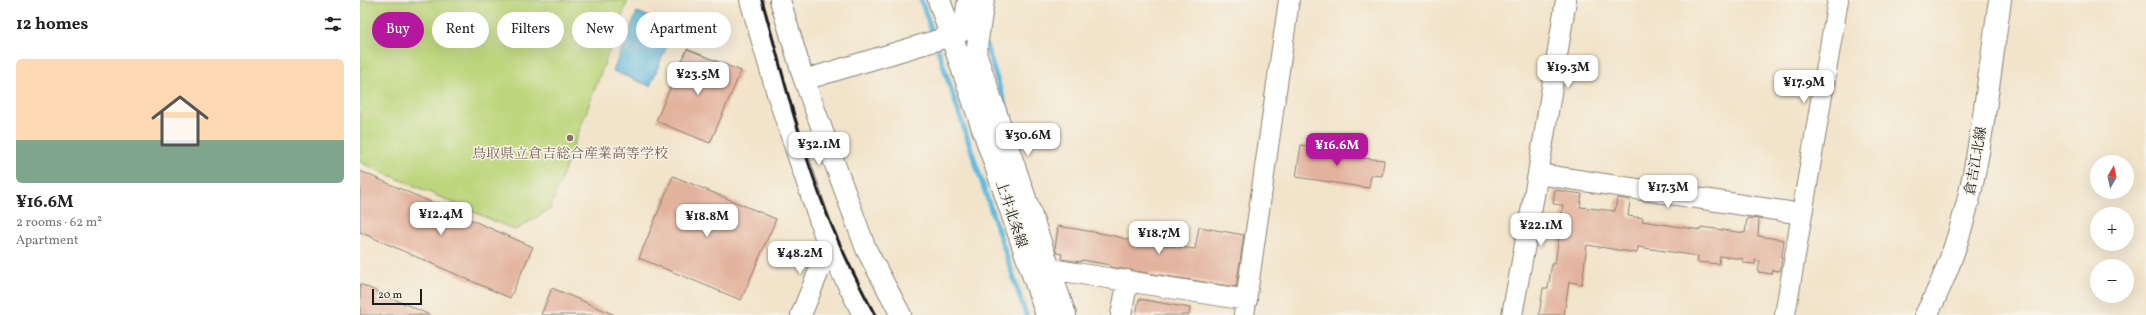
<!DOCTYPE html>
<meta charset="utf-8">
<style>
:root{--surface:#fff;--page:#f2f2f2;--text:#222;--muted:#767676;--accent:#b5179e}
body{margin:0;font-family:Vollkorn,"Noto Serif JP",serif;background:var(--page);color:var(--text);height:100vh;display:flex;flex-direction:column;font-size:15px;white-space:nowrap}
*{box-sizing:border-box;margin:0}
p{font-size:13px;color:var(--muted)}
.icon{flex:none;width:22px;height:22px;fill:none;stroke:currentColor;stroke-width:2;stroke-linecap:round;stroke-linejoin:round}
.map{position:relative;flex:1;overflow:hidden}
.drawer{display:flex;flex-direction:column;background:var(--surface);width:360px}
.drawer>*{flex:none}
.banner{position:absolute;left:12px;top:12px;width:380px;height:36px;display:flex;gap:8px}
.needle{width:26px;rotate:9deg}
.buttons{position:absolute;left:1730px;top:155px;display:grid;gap:8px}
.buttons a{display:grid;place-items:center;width:44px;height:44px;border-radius:50%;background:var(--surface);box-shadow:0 4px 16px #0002;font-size:20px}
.scale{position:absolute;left:12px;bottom:10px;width:50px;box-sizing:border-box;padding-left:4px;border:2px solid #1c1c1c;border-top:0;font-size:11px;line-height:14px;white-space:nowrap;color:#1c1c1c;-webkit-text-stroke:3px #f7f3e8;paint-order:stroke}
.price{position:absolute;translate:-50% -34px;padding:0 9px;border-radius:8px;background:#fff;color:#222;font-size:13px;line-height:26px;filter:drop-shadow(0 1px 2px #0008)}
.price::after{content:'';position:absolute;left:50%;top:24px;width:12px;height:9px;margin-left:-6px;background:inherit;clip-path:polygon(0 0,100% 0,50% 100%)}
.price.active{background:var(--accent);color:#fff}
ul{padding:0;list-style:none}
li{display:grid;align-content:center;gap:8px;height:212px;padding:0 16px}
li span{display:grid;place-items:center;height:124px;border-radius:6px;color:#555}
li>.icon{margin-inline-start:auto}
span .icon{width:72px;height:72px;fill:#fffc;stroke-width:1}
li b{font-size:17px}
h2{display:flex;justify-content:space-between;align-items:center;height:48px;padding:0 16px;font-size:17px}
.pill{padding:0 14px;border-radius:18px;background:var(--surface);box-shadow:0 4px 16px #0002;font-size:14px;line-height:36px}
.pill.active{background:var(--accent);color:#fff}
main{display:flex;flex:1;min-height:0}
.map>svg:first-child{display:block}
.green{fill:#bcd67c;stroke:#6c794c}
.water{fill:#62b9df;stroke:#3f6a7e}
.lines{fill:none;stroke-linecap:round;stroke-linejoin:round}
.stream{stroke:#62b9df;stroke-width:5}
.building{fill:#e3b29d}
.minor-casing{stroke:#878073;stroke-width:22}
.major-casing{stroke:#878073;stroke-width:24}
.minor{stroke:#fff;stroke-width:20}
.major{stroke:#fff;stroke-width:22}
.rail{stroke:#1c1c1c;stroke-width:3}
.education-dot{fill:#8d6e63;stroke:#f7f3e8;stroke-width:1.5}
.labels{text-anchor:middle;stroke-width:3;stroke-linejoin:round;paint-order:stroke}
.education-label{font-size:14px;fill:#785e54;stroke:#f7f3e8}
.street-label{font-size:14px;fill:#1c1c1c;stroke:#f7f3e8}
</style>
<main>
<section class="drawer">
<h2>12 homes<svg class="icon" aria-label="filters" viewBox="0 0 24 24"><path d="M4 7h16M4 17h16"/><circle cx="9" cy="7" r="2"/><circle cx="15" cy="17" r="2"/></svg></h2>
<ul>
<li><span style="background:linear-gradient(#ffd9b3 65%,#7fa58c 0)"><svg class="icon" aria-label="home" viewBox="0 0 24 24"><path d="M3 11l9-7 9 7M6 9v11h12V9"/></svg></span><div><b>¥16.6M</b><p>2 rooms · 62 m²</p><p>Apartment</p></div></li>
</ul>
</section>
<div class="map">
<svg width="1786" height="315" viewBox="0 0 1786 315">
<rect width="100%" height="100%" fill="#f7f3e8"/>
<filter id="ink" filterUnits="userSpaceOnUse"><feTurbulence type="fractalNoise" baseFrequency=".025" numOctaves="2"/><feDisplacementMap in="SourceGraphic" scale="8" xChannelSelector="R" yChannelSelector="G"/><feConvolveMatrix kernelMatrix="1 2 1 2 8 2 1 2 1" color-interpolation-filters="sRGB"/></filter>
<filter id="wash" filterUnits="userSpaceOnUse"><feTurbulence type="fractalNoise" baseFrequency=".012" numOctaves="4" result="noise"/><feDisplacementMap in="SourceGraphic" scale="16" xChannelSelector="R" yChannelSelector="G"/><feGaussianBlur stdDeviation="0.9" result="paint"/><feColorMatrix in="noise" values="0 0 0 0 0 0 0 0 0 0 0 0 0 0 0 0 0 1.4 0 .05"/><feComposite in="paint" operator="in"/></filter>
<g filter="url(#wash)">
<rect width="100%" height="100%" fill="#f2e4ca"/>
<path class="green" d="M0,0H268L190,209L155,230L0,162Z"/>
<path class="water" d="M277,12L315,27L290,86L253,71Z"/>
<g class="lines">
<path class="stream" d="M561,0L574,37
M576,44L666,315
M626,45L659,147"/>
</g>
<g id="blocks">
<path class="building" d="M327,49L381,71L350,143L296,121Z
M941,145L991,154V157L1024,160L1022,176L1011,175L1009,188L936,177Z
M0,171L173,247L150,298L0,232Z
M313,176L416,219L381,300L279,258Z
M1195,190L1222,194L1220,207L1255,211L1257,198L1270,200L1268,216L1283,218L1282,221L1341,230V227L1385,233L1387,218L1399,219L1398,236L1424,240L1420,271L1413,270L1412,274L1398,272L1400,261L1395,260V264L1383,263V259L1360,256L1359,264L1337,262L1338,256L1278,247L1277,253L1227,245L1222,284L1209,282L1204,315H1179L1183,288H1188L1192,263L1195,264L1203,205L1193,204Z
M698,226L751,235L776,242L835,249L839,227L884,235L876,287L750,267V265L722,260L721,262L701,259L702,254L697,253L695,249Z
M0,284L70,315H0Z
M192,288L255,315H181Z
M779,299L830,308L829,315H776Z"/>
</g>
</g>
<g filter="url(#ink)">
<use href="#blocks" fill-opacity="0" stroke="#878073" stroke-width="1"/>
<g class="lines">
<g class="minor-casing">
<path id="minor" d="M390,0L418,97L467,243L503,315
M420,0L443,77L506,249L541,315
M624,0L616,53L706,315
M444,80L591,36L603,31L608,0
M1178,174L1442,214
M690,269L887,300
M441,315L469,246
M761,315L768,280
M884,315L929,0
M1152,315L1178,174L1206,0
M1425,315L1478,0"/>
</g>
<g class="major-casing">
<path id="major" d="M579,0L687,315
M1566,315C1618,218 1624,107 1640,0"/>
</g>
<use href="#minor" class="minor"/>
<use href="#major" class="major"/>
<path class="rail" d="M402,0C420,64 436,130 459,193C474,235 494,276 515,315"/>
</g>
</g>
<circle class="education-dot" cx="210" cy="138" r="4"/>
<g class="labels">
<g class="education-label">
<text x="210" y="158">鳥取県立倉吉総合産業高等学校</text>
</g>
<g class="street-label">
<text transform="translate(1615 161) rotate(-80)" y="5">倉吉江北線</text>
<text transform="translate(652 214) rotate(71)" y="5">上井北条線</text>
</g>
</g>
</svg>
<div class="buttons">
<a><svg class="needle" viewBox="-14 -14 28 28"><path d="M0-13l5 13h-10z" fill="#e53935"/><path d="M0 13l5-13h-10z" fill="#767676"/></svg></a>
<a>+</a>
<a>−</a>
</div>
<div class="scale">20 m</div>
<b class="price" style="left:1208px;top:89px">¥19.3M</b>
<b class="price" style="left:338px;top:96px">¥23.5M</b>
<b class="price" style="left:1444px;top:104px">¥17.9M</b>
<b class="price" style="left:668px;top:157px">¥30.6M</b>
<b class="price" style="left:459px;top:166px">¥32.1M</b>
<b class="price active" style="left:977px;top:167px">¥16.6M</b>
<b class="price" style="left:1308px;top:209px">¥17.3M</b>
<b class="price" style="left:81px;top:236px">¥12.4M</b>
<b class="price" style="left:347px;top:238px">¥18.8M</b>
<b class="price" style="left:1181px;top:247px">¥22.1M</b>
<b class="price" style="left:799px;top:255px">¥18.7M</b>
<b class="price" style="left:440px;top:275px">¥48.2M</b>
<div class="banner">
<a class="pill active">Buy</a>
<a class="pill">Rent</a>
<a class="pill">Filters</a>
<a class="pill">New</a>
<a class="pill">Apartment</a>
</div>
</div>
</main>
